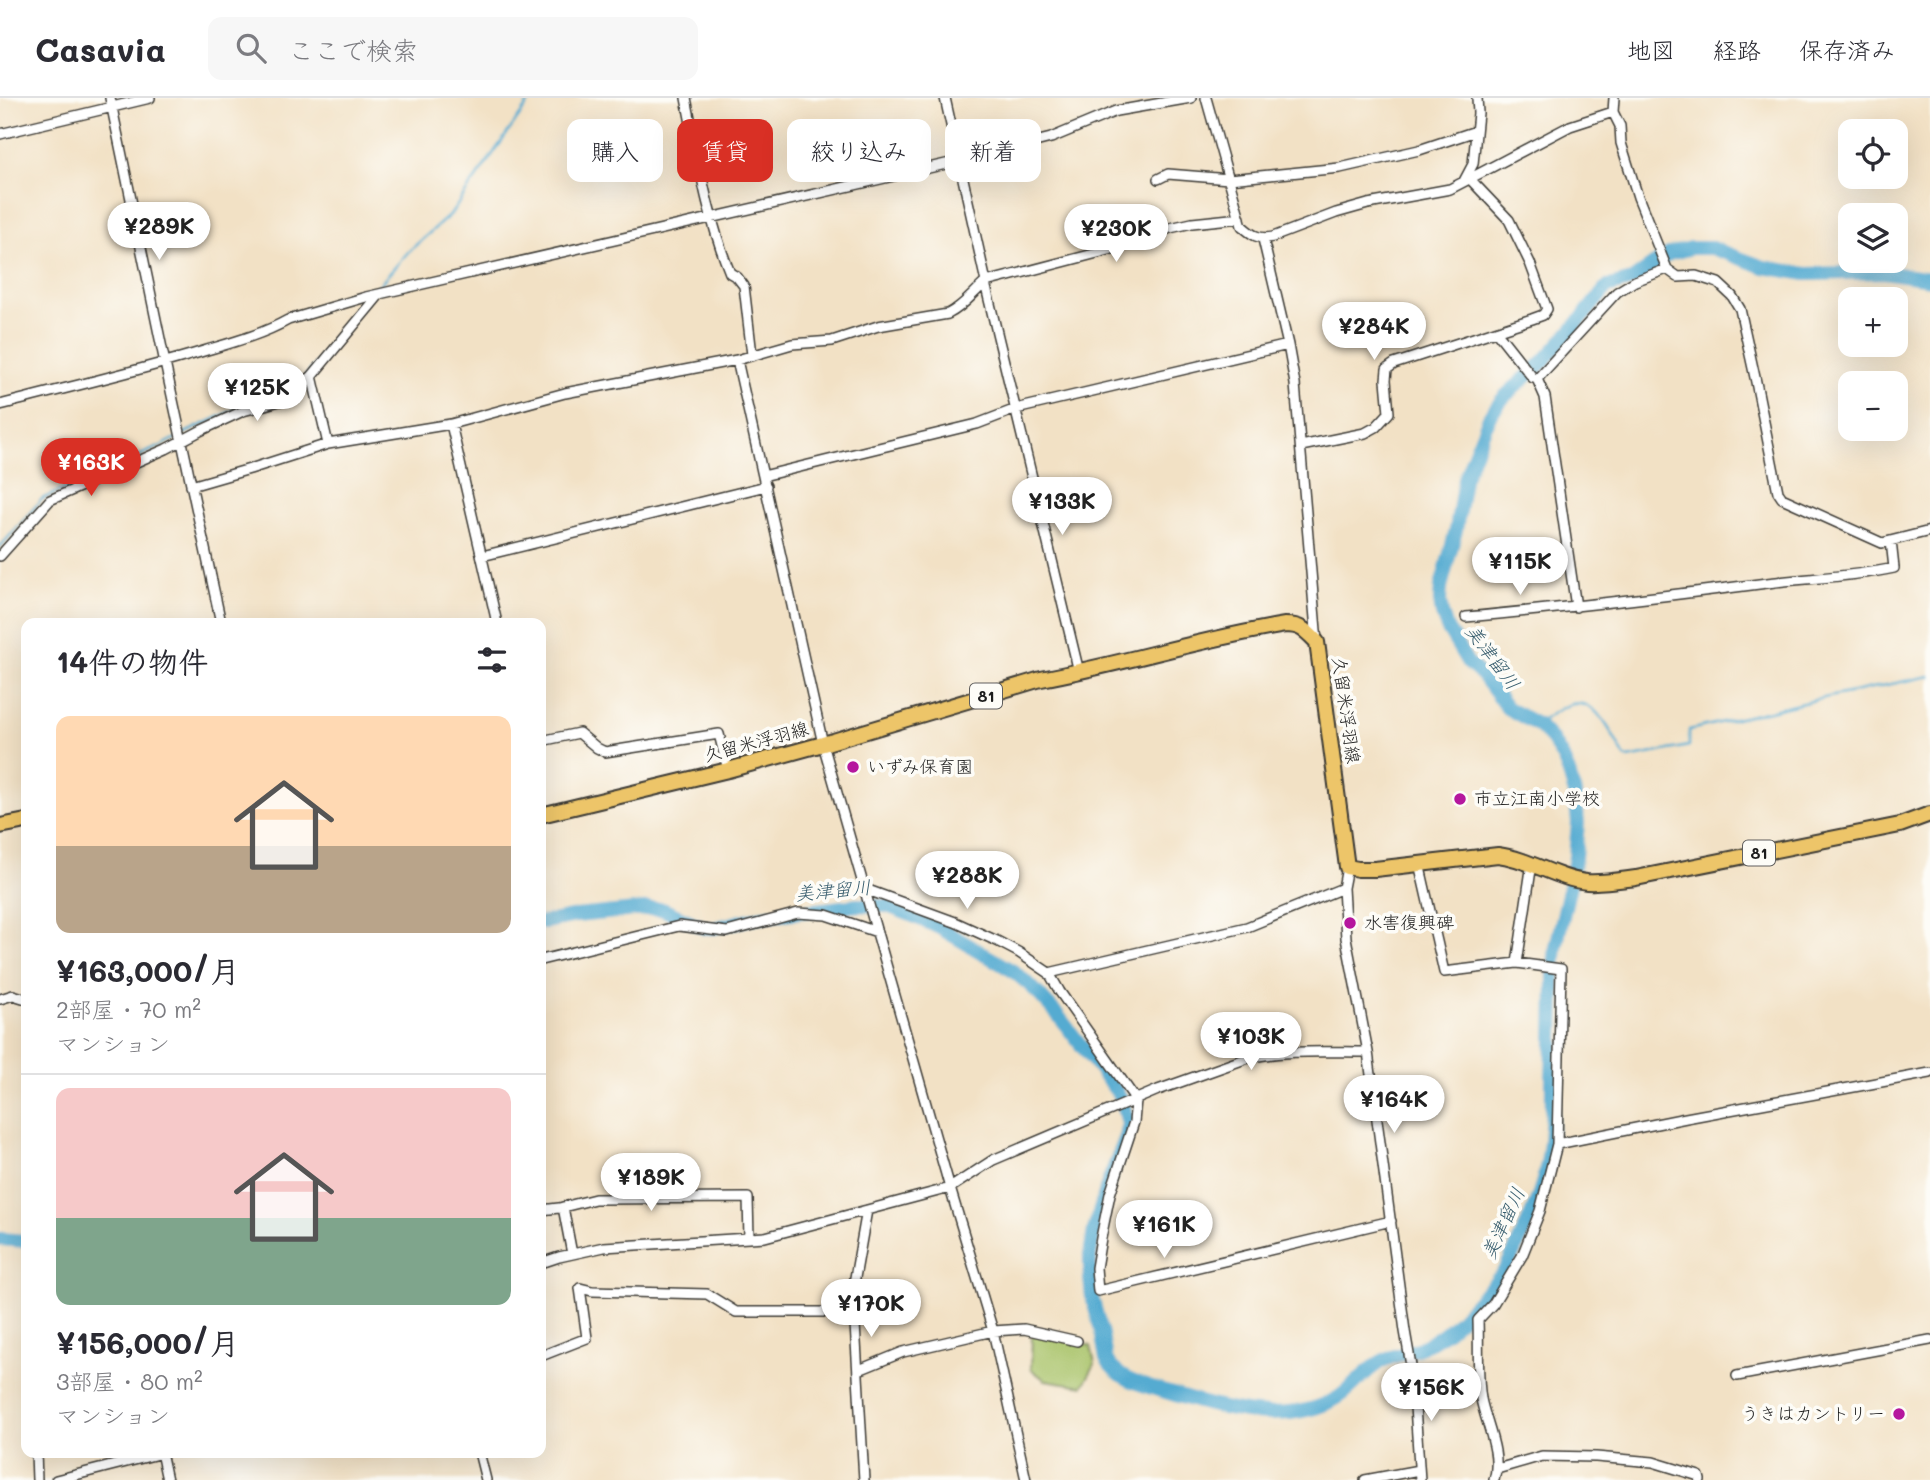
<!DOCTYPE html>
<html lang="ja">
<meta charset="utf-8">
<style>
:root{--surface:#fff;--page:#f7f7f7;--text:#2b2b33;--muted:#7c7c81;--line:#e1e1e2;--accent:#d93025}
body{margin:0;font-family:Mali,"Klee One",sans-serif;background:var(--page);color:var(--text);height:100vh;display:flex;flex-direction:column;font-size:26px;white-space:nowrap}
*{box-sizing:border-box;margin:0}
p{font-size:23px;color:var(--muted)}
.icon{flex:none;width:38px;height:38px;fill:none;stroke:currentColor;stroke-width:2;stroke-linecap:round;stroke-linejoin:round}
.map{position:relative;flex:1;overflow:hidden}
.details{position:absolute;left:21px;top:520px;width:525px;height:840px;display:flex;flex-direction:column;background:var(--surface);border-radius:14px;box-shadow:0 7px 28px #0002}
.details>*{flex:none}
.banner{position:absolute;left:567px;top:21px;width:665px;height:63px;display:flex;gap:14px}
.buttons{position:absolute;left:1838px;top:21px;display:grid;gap:14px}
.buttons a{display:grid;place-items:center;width:70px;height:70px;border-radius:14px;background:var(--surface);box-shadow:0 7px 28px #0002;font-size:35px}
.price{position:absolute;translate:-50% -60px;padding:0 16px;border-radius:24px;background:#fff;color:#222;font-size:23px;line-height:46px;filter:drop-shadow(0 2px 4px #0008)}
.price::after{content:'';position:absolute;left:50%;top:42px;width:21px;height:16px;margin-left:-10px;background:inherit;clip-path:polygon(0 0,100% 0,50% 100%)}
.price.active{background:var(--accent);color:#fff}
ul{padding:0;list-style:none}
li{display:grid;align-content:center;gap:14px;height:371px;padding:0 35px}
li+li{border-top:2px solid var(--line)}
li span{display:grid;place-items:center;height:217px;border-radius:14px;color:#555}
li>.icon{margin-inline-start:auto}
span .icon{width:126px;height:126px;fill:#fffc;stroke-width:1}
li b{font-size:30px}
h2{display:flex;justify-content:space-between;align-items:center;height:84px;padding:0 35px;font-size:30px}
.pill{padding:0 24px;border-radius:14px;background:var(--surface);box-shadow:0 7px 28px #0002;font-size:24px;line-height:63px}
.pill.active{background:var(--accent);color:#fff}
header{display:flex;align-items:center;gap:42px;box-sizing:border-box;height:98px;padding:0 35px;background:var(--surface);border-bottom:2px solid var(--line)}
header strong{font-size:33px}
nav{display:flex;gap:38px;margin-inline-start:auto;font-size:24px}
.search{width:490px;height:63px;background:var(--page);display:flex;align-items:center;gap:18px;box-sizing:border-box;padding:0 24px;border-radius:14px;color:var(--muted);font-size:26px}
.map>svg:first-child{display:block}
.green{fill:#a9c369;stroke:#627042;stroke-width:2}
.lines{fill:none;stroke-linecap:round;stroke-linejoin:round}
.stream{stroke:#55abd1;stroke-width:2.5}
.river{stroke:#55abd1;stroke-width:14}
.minor-casing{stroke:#3c3a35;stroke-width:12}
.primary-casing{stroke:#3c3a35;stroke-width:18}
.minor{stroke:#fff;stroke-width:9}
.primary{stroke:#edc569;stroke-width:14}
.poi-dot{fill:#b5179e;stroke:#fdfcf7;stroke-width:2.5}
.labels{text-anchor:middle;stroke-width:7;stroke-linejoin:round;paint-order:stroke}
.shield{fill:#fdfcf7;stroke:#605f5e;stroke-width:2}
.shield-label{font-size:16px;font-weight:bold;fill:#1c1c1c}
.street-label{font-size:18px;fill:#1c1c1c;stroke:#fdfcf7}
.poi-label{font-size:18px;fill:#1c1c1c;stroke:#fdfcf7;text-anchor:start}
.water-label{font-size:19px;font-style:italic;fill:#365c6d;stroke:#fdfcf7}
</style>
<header>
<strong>Casavia</strong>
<div class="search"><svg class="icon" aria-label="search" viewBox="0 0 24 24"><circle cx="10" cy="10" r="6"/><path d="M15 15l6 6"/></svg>ここで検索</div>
<nav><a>地図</a><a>経路</a><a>保存済み</a></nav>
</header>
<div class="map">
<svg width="1930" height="1382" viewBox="0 0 1930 1382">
<rect width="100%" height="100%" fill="#fdfcf7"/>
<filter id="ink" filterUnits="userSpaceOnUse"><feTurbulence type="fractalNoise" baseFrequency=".0143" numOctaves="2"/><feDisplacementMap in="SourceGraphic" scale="14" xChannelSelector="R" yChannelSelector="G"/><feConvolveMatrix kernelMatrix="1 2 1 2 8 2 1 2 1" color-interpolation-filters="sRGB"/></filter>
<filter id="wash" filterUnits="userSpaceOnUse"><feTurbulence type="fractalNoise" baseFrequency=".00686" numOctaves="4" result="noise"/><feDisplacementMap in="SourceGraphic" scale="28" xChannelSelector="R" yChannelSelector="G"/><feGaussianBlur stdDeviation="1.57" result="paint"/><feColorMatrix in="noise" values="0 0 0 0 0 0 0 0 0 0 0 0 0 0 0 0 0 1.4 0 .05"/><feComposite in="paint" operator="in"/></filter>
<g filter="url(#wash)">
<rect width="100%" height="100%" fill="#f2e1c5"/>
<path class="green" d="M1032,1235L1091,1248L1095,1266L1083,1288L1045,1282L1031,1271Z"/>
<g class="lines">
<path class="stream" d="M373,194L409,153L451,116L532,0
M305,279L367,202
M183,336L238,310L268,302
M0,449L42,401L161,348L178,339
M1538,627C1544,620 1552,616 1560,611C1595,590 1610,635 1625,659L1628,660L1689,648V632L1824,600L1930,578"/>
<path class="river" d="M541,825L576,818L645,811H662L705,830H714L758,819L858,807L887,808L911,817L938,829L1013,873L1031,888L1057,916L1117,994L1122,1002L1128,1025L1127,1036L1108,1085L1094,1132L1090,1157V1180L1092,1199L1101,1232L1106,1261C1118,1283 1146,1288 1169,1295C1221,1312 1288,1330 1339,1299C1355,1288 1366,1271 1384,1262C1397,1256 1412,1255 1424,1248C1447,1236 1463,1219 1480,1200C1489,1189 1500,1181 1507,1168C1522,1138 1537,1108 1545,1075C1552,1046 1552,1015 1552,985C1553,946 1554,907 1554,868L1556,849L1571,783L1575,759L1578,725L1575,696L1569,675L1563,660L1552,642L1538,627L1507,610L1484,579L1468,565L1447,530L1442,516L1440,502L1441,489L1456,432L1464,381L1490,317L1504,299L1542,265L1577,226L1607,189L1632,182L1669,156L1691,150H1712L1764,169L1806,176L1884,174L1930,181
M0,1141L26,1143"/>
</g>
</g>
<g filter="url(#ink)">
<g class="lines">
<g class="minor-casing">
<path id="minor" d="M110,0L165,265L221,525
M686,0C698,59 707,119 730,175L737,179L744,188L752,257
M945,0L986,184
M1206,0L1242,128C1252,137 1259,142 1273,139L1336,115L1368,106L1450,91L1570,28L1613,14
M1614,0L1613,14L1620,28L1621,45L1638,99L1667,171L1678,179L1696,178L1718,185L1732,198L1740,211L1756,284L1778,394L1782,400L1882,445L1930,433
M0,36L150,0
M1158,81L1168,76L1229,81L1340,70L1419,52L1476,33
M1464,83L1473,66L1478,15L1477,0
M1263,141L1288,247L1295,286L1317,544
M985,185L1079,574
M1496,233L1533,280L1537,281
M737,262L823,646L950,1090L993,1233L1026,1382
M1537,281L1545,299L1576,509
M1537,281L1617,194L1635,183L1667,171
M0,307C69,289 139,273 207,252C234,244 263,236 288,222L366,199L959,63L1051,40L1116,13L1191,0
M451,326L497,525
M328,346L312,278L380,196
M1301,348L1365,335L1376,329L1389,315L1386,282L1387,271L1394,266L1532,221L1543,217L1547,211L1530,165L1509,122L1470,81
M763,378L977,326L1016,311L1288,247
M191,388L250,371L328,346L451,326L565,295L737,262L792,246L832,243L878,228L948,216C964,208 973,195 986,184L1109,152L1170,130L1192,125L1240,120
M0,458L50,402L166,351L202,332L243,313L283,302L290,298L312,278
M482,458L766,388
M1466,519C1566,510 1666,498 1767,485C1809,480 1852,479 1894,470L1891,443
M541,643L579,635L597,650L605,654L719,636L728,672
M1419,765L1444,874L1517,865L1561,871L1557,1046L1540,1113L1522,1158L1493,1206L1478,1222C1479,1247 1477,1277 1481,1301C1486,1326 1502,1356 1494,1382
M1347,769L1343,790L1346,840L1368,954L1405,1233L1413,1279L1420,1382
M865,791L955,824L997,843L1018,854L1049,875L1060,894L1136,1002L1134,1024L1110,1096L1101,1140L1096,1170L1098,1193L1391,1123
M541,862L679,828L727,834L798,815L826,817L877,834
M1517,865L1532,765
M1049,875L1247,829L1343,790
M0,901L13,897L26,901
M1557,1046L1686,1020L1930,975
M563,1109L572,1156
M541,1112L559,1110L595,1101L748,1100L749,1140
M541,1165L559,1159L604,1149L765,1139L950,1090L993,1062L1158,992L1245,961C1284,951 1327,954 1368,954
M541,1258L587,1240L580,1190L592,1193L707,1196L736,1214H854
M859,1272L903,1254L993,1233L1024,1231L1077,1243
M1737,1278L1930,1242
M36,1354L37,1382
M161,1354L167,1382
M479,1354L486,1382
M1497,1371L1542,1358L1596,1359L1653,1364L1699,1378L1700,1382
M56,1382L166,1354
M864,1382L853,1191L867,1112
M1365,1382L1419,1372"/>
</g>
<g class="primary-casing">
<path id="primary" d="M541,717L728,672L823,646L1041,581C1123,566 1203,540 1285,527C1302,527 1306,533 1317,544L1347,769L1358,771H1375L1498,757C1530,761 1557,781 1587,784C1603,785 1620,782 1636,780L1900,727L1930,716
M0,728L26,723"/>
</g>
<use href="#minor" class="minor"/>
<use href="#primary" class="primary"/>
</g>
</g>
<g class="poi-dot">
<circle cx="853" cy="669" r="7"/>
<circle cx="1460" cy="701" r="7"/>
<circle cx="1350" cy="825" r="7"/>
<circle cx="1899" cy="1316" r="7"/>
</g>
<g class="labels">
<g class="shield">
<rect x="970" y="585.5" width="32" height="25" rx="5"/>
<rect x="1743" y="742.5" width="32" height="25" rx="5"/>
</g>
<g class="shield-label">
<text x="986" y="604">81</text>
<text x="1759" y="761">81</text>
</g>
<g class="street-label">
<text transform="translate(1346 612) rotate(82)" y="6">久留米浮羽線</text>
<text transform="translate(756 644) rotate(-15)" y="6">久留米浮羽線</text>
</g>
<g class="poi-label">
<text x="867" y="675">いずみ保育園</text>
<text x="1474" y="707">市立江南小学校</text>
<text x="1364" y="831">水害復興碑</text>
<text x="1885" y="1322" text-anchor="end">うきはカントリー</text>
</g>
<g class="water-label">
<text transform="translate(1493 559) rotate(53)" y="7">美津留川</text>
<text transform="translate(833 792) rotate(-5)" y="7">美津留川</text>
<text transform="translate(1503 1125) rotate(-65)" y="7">美津留川</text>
</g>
</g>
</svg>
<div class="buttons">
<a><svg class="icon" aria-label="locate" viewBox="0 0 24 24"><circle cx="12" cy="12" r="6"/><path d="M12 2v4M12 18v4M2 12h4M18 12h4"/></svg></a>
<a><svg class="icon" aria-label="layers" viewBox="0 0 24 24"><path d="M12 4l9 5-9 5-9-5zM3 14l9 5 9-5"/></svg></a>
<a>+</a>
<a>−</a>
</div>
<b class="price" style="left:159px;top:164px">¥289K</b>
<b class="price" style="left:1116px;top:166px">¥230K</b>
<b class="price" style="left:1374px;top:264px">¥284K</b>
<b class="price" style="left:257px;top:325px">¥125K</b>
<b class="price active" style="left:91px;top:400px">¥163K</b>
<b class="price" style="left:1062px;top:439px">¥133K</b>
<b class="price" style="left:1520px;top:499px">¥115K</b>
<b class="price" style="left:967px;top:813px">¥288K</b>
<b class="price" style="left:1251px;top:974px">¥103K</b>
<b class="price" style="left:1394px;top:1037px">¥164K</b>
<b class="price" style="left:651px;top:1115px">¥189K</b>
<b class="price" style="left:1164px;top:1162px">¥161K</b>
<b class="price" style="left:871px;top:1241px">¥170K</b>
<b class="price" style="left:1431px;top:1325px">¥156K</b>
<div class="banner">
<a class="pill">購入</a>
<a class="pill active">賃貸</a>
<a class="pill">絞り込み</a>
<a class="pill">新着</a>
</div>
<section class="details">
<h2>14件の物件<svg class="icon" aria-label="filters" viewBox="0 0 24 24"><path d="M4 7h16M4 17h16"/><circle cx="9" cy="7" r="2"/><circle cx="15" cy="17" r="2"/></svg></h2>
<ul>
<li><span style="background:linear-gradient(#ffd9b3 60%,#b9a48a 0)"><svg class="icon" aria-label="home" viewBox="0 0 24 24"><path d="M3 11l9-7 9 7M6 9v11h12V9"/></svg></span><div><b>¥163,000/月</b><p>2部屋 · 70 m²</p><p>マンション</p></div></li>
<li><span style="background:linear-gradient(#f6c9c9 60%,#7fa58c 0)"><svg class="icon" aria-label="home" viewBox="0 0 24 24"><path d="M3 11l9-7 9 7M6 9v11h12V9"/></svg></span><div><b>¥156,000/月</b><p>3部屋 · 80 m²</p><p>マンション</p></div></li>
</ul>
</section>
</div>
